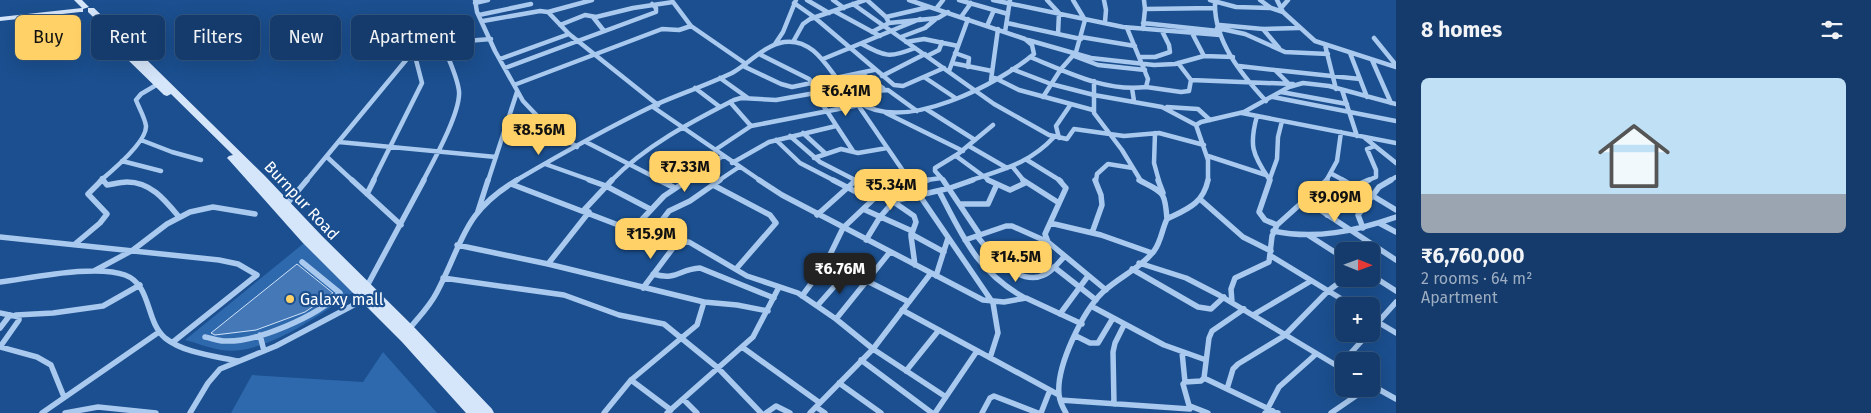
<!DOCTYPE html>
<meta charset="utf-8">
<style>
:root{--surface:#143b6b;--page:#214673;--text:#f1f3f6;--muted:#9dadc1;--line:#33557e;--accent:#ffd166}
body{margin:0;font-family:"Fira Sans",sans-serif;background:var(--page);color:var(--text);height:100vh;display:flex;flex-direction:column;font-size:19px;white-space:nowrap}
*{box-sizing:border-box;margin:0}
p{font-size:16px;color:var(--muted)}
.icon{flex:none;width:28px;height:28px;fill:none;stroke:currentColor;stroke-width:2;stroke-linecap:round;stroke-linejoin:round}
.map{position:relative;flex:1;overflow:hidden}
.side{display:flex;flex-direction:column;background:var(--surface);width:475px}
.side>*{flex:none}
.banner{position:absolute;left:15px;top:15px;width:475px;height:45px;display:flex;gap:10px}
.needle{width:32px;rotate:91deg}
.buttons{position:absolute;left:1335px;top:242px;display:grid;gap:10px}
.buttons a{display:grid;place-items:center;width:45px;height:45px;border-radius:8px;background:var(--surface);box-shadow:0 5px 20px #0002,0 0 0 1px var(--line);font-size:25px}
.price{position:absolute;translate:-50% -42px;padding:0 11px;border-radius:10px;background:var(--accent);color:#111;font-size:16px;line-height:32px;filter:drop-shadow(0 1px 2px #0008)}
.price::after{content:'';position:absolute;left:50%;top:30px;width:15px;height:11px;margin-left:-8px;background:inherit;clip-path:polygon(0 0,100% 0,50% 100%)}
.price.selected{background:#222;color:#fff}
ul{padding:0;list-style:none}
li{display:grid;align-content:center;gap:10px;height:265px;padding:0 25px}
li span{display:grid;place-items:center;height:155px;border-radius:8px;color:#555}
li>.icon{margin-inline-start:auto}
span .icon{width:90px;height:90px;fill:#fffc;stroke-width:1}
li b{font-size:21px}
h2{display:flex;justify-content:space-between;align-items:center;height:60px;padding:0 25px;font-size:21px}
.chip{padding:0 18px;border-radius:8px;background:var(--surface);box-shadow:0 5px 20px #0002,0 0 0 1px var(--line);font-size:18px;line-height:45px}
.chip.selected{background:var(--accent);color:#111}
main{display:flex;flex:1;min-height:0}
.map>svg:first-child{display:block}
.green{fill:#2e69ad}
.building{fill:#4478b7;stroke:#cfe3fa}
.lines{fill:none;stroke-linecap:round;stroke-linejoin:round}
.street-far1{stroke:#a9c9ee;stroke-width:4.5}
.street{stroke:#a9c9ee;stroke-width:5.5}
.secondary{fill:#d6e6fa;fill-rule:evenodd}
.poi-dot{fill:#ffd166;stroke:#1b4f8f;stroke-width:2}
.labels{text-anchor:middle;stroke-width:4.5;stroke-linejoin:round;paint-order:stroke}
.street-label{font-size:16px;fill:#fff;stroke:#1b4f8f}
.poi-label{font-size:16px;fill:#fff;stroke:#1b4f8f;text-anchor:start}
</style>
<main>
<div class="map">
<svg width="1396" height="413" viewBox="0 0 1396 413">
<rect width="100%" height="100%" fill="#1b4f8f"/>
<path class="green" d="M309,239L358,289C323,312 265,357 221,350C209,348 197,343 185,340Z
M383,352L437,413H231L252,375L363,382Z"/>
<path class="building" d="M297,264L333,293L305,312L256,330L215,335L211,333Z"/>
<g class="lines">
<path class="street-far1" d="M475,0L477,12L495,51L523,101L544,123L577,147
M807,0L829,13
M833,0L844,8
M867,0L886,17L889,23L872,32
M959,0L1008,14
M993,0L1123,27L1220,35
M1047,0L1059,13L1058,34
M1104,0L1106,10L1105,22
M1144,0L1145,9
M1210,0L1236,7L1270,8
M1260,0L1271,8L1283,12L1315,41L1396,67
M1277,0L1283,12
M475,3L488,0
M794,3L814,17L894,85L903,86L944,68
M1215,3C1214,41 1241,74 1266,101
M853,4L994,104L1049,135L1067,139L1074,129L1124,136L1159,133L1204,145
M1281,8L1288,0
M936,9L943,0
M834,11L880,36
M548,12L592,0
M479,15L531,4
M593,17L604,31
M886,17L929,7
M961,17L971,3
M483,21L540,11L548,12L569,34L658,105
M889,23L938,18L948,12
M1007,23L1081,39
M1143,23L1218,31
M560,25L585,15L596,17L633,8L673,2L691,26L746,64
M1220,25L1263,29L1299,28
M987,26L994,10
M1217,28L1245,34L1285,52L1328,54
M1143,29L1145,9L1215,8
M1263,29L1279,48
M1005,32L1010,0
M1192,33L1204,56
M901,37L925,28L937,18
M1081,37L1135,46
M1374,38L1396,65
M1028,40L1091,58L1154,65L1175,64L1204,56L1233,57
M793,42L803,24L810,19L865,0
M906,42L924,39L958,46
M775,44L783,32L796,0
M862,44C885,57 890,58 915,48
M1325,45L1336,89
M955,53L969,58L968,67
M1350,53L1367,97
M761,55L809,79L820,92
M927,56L939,50L942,42
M1074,56L1098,65L1145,70
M1030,57C1067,72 1105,92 1146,87L1148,79L1127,28
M1140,57H1155L1170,52L1169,45L1162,31
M500,59L569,34
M823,59L920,19
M1372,60L1391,103
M952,63L992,71
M743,66L781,84L792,87L874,70
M1239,66L1275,70L1288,83
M505,68L656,12V8L652,4
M1012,69L1051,84L1094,95L1162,107L1196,125
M1275,70L1360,79
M949,71L968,19
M861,73L883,88
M882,76L925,54
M924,77L954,97
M720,78L748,98
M995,78L1019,90L1093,110
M991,80L998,29
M1191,80L1293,84
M1094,81V113L1122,150L1141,181
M514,85L662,29L679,30L691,26
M1146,87L1181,92L1189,91L1191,80L1178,63
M695,88L720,107
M1132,88L1134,101
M1342,90L1357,136
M1281,92L1347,104
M815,93L853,151
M1043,97L1061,69L1076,52L1085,20L1073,0
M1273,97L1396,121
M857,101L876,91L888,90L917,111
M730,102L751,126
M858,105L910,181
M653,107L761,181
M1167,107L1198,109L1210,120
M926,109L975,140
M886,113L963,151
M1242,113L1396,143
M1257,116C1249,145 1252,154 1269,179
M803,133L826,154
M1155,133L1154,163L1159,181
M790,136L820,162L857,181
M1059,138L1056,126L1071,104
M1365,138L1396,163
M141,140L172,152L201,160
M776,140L800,163L835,181
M339,142L496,157
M586,142L662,181
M969,146L1007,168
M715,150L751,126L859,105
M956,156L990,181
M1208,156L1266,175
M327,157L353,181
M814,158L841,149L858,153L887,148
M1027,160L1061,181
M122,161L161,171
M732,163L769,142L836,126
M545,164L593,181
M1012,166L1024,181
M1332,174L1345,181
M102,178L104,181
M100,181C112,171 147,142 146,126C145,118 139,108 136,100L141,94L158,84
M306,181L416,48L429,44L491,39
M373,181L422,83L414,52
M423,181C433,162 461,112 459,91C457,75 448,58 442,43
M488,181L517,92
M515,181C561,154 607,128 655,105C680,94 707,85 732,73C748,64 765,45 784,42C822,37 833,86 860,103C906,133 998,84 1034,54L1032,45L1025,39L909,0
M611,181C645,146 691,122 734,100L741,98L776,100L843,88
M686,181L723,156
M718,181L739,167
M920,181L941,178
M944,181L935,171V168L958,154L993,125
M969,181C1003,169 1029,164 1054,137
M1096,181L1097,174L1108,164L1133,168
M1208,181V160L1196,125L1201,122L1244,112L1289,87L1303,83L1329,86L1396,104
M1269,181L1277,159L1278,137L1282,121
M1326,181L1337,161L1341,132
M1366,181L1376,177V170L1367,149L1375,146
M1389,181L1396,177"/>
<path class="street" d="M103,180L107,185C114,184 120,182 127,182C151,182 165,200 179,217
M352,180L401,225
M589,180L606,186L650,209
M659,180L675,188
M759,180L782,195L983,300L1004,302L1026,298L1082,324
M833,180L872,200
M854,180L885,196L914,216L916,222L911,236L915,265
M909,180L993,303L998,333L990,358
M943,180L980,235
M988,180L1010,190L1025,183
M1023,180L1059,203
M1059,180L1066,188L1045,234L1048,242L1106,290
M1139,180C1163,193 1165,190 1167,219
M1158,180L1163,193
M1270,180L1259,212L1265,220L1277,225
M1342,180L1353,186
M511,184L668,244L689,242L747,276L798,293L836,319L873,349L946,397
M713,185L770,215L776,223L736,269
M939,191C963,237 976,270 1023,297
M367,194L374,180
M1373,196L1396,210
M1201,200L1243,237L1271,251
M1305,200L1396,260
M960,204H988L997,184
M286,205L307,180
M863,209L912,231
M584,210L612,180
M478,211L488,180
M817,215L855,181
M1327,215L1348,189L1369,180
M1050,223L1101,235L1152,253
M1379,223L1396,232
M1363,228L1358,215L1379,187L1391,180
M633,229L664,196L688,180
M1273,231C1316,240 1355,231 1396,217
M1092,233L1102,205L1101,195L1095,180
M911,234L944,252
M1308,235L1344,258
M650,236L669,211L690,201L720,180
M977,236C990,253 1018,287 1044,275C1052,272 1058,263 1064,257
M0,237L219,260L238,264L257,275L173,342
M866,240L880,217L894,201L950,188L973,180
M965,240L1006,226H1012L1048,242
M75,244L100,223L107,214L88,194L102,180
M457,245L548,264L704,302L737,305L768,311
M1271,256L1353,306
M827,261L909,302
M1139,263L1186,278L1219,295L1344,370
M548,264L589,212
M1054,267L1096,300
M1132,269L1198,307L1211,309L1224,297
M94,271L133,250L167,224L190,212L213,207L255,214
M653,274C678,281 679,269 700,268L774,298
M1371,275L1396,291
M936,276L948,238
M443,278L564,295L619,315L664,324L718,368L761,413
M0,282C32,278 96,264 125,275C152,285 145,321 165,338C184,353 214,356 237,361
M366,288L424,180
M643,288L676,244
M802,296L825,265L843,228L880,193L895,185L928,180
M1232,302L1231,289L1235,278L1269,262L1272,236L1277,225L1327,180
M817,306L848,271
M1091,306L1164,345L1206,360
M902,310L1059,395
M0,313L19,317V320L0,347L37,357L51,365L64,397
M1060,314L1088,276
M16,315L53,313L103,306L140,285
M1253,315L1311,281
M1371,318L1396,333
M836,319L890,252
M0,328L10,315
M409,329C419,317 430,306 437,292C464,241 462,213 517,180
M1371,330L1396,302
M260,335L264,351
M1076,336L1090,343H1098L1113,318
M205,337C211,338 218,341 224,341C256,343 318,316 340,293L302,262
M742,347L820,403
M1182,352L1185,382
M861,360L932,413
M1338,367L1368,334
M906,371L939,330
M1204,378L1273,411
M631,380L671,410
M839,383L881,413
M1371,385L1396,399
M1227,389L1233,369L1238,364L1284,336L1328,291L1344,279
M683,399L697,413
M1060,400L1190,409L1183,384L1185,382L1201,381L1204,378L1209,338L1212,331L1244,309
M1114,404L1113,352L1115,343L1124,325
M1190,406L1208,413
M816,407L825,413
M1268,408L1279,387L1315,355
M42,413L159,332
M65,413L98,407L156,413
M190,413L208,383L220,369L276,346L365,299
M604,413L631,380L697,325L704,302
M667,413L753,337L779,287
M766,413L776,406L790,413
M810,413L873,349L931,273
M935,413L977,351
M982,413L990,398L994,396L1038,413
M1041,413L1050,390
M1066,413C1063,408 1060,402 1059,395C1056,366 1083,311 1103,292C1119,277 1141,268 1154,251C1161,242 1162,229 1167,219C1187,209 1203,204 1208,180
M1265,413L1268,411L1278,413
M1331,413L1366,389"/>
<path class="secondary" d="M74,0H82L89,7L83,9V12H80L0,21V17L82,8Z
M88,8H94L265,176L322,236L413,326L492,409L494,413H466L402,342L302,242L229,160L227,158L229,156L233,155L171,94L167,96L164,95L126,58V54H131L88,12Z"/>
</g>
<circle class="poi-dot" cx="290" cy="299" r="5"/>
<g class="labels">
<g class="street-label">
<text transform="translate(302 200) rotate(47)" y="6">Burnpur Road</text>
</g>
<g class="poi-label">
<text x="300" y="305">Galaxy mall</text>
</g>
</g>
</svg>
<div class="buttons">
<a><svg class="needle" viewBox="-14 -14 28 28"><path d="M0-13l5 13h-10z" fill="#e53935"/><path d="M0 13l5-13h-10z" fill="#9dadc1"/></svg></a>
<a>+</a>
<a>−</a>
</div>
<b class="price" style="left:846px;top:117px">₹6.41M</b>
<b class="price" style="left:539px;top:156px">₹8.56M</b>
<b class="price" style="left:685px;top:193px">₹7.33M</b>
<b class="price" style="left:891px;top:211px">₹5.34M</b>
<b class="price" style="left:1335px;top:223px">₹9.09M</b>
<b class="price" style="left:651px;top:260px">₹15.9M</b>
<b class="price" style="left:1016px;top:283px">₹14.5M</b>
<b class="price selected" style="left:840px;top:295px">₹6.76M</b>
<div class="banner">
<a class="chip selected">Buy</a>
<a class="chip">Rent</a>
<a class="chip">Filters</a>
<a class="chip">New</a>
<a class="chip">Apartment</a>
</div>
</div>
<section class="side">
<h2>8 homes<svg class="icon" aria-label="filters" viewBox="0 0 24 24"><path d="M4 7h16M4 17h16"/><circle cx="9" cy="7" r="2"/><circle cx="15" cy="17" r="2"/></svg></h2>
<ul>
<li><span style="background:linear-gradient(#bfe0f5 75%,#9aa5b1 0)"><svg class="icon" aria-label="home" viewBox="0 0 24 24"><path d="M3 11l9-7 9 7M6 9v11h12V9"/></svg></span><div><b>₹6,760,000</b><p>2 rooms · 64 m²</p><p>Apartment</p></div></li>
</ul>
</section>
</main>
